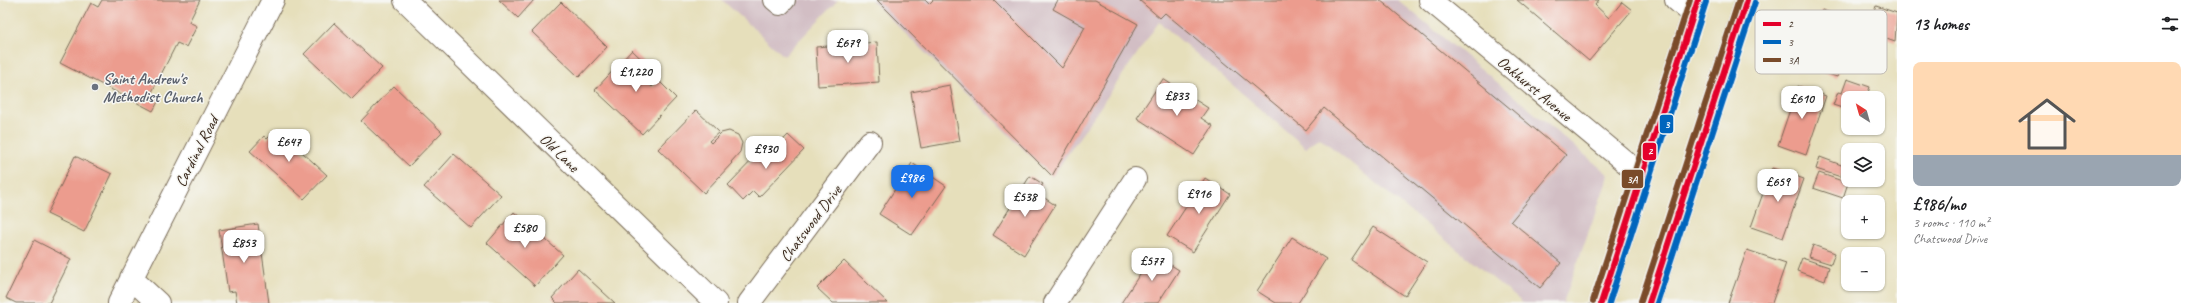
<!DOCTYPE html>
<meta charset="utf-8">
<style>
:root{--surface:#fff;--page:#f2f2f2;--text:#202124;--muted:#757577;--accent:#1a73e8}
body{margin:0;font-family:Caveat,sans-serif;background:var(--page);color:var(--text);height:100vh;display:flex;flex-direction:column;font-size:15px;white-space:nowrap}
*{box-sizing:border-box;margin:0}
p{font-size:13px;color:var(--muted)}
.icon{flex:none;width:22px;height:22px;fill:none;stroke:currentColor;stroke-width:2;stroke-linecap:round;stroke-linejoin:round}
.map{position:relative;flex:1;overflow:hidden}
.panel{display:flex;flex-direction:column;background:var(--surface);width:300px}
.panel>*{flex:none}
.needle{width:26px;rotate:323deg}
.controls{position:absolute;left:1841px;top:91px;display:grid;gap:8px}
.controls a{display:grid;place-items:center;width:44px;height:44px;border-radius:8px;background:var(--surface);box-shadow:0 1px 3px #0004;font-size:20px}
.price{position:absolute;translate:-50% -34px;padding:0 9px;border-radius:8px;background:#fff;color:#222;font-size:13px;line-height:26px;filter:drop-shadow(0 1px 2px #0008)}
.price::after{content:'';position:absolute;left:50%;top:24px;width:12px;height:9px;margin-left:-6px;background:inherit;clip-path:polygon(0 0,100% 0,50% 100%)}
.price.on{background:var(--accent);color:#fff}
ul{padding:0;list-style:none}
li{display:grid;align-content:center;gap:8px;height:212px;padding:0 16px}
li span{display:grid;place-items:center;height:124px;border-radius:8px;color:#555}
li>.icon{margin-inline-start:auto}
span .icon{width:72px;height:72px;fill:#fffc;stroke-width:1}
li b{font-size:17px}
h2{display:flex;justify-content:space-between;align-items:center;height:48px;padding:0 16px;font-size:17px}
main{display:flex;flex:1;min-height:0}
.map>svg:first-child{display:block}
.industrial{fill:#d2bec4}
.building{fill:#ec9c8e}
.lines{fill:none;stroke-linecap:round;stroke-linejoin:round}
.service-casing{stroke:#776955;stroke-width:22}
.minor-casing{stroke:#776955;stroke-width:24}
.tertiary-casing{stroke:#776955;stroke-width:24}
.primary-casing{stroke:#776955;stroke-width:24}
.service{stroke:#fff;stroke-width:20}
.minor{stroke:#fff;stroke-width:22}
.tertiary{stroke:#fff;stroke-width:22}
.primary{stroke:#fff;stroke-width:22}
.bus-1-casing{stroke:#f6f6f2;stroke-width:9}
.bus-2-casing{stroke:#f6f6f2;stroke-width:9}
.bus-3-casing{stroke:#f6f6f2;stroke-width:9}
.bus-1{stroke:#e4002b;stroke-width:6}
.bus-2{stroke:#0065bd;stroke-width:6}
.bus-3{stroke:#7a4b2a;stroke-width:6}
.worship-dot{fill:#6b7280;stroke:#f6f6f2;stroke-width:1.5}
.labels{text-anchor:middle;stroke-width:3;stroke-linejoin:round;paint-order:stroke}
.worship-label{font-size:16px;font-weight:bold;fill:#5b616d;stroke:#f6f6f2;text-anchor:start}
.street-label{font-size:16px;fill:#3b2a1e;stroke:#f6f6f2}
.key{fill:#f6f6f2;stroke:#beb9b2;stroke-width:1}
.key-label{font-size:11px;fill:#3b2a1e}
.line-badge{stroke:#f6f6f2;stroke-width:1.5}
.badge-label{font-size:11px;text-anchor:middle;font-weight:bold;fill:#fff}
</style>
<main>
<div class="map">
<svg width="1897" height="303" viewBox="0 0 1897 303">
<rect width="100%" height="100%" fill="#f6f6f2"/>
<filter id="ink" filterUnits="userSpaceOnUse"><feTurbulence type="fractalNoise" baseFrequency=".025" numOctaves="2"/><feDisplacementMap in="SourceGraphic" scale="8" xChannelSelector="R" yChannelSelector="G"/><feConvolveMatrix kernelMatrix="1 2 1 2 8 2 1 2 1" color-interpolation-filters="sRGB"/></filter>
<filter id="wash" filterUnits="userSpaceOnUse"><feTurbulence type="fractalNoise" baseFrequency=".012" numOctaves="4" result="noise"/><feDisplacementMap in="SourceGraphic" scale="16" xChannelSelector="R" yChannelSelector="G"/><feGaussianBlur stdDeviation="0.9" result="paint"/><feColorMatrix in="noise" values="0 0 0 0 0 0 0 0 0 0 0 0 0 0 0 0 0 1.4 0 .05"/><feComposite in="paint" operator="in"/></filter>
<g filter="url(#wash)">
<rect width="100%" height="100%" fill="#e6dfbb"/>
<path class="industrial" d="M722,0H838L784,56Z
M871,0H1398L1609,175L1563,303H1523L1319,137L1306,148L1159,22L1052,177Z"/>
<g id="blocks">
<path class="building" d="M102,0H200L189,22L197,26L186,47L177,43L150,96L159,100L153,111L60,63L91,3L98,7Z
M499,0H534L518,18Z
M877,0H925L929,4L933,0H994L1062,68L1085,27L1053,9L1058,0H1095L1138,24L1052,176Z
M1139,0H1380L1566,155L1511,221L1561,263L1540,288L1324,108L1306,130L1165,13L1160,18Z
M1517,0H1599L1595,5L1609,18L1622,2L1632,10L1589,61Z
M561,2L607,47L579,77L532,32Z
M1876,6L1897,13L1895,42L1867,32Z
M1822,10L1856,21L1852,34L1864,39L1859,53L1847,49L1837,77L1802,65Z
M334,23L382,68L352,99L304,54Z
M877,42L879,82L818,86L816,47Z
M632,50L656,73L647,82L652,87L658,80L676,98L642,134L595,90Z
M1163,79L1208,108L1201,118L1213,126L1194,155L1137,118Z
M1847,79L1870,87L1866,98H1848V110L1833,105L1838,92L1842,93Z
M950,85L960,141L921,148L911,92Z
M394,86L442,132L409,166L361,121Z
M1798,86L1826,96L1806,155L1778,145Z
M696,110L719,132L709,141L711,143L721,133L729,131L738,135L742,143L740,152L731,162L732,163L704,193L658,149Z
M277,129L327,175L304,199L250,151L264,136L267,139Z
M788,135L804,150L759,197L753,191L743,201L728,185L758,154L764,160Z
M454,154L501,195L471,228L424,187Z
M75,156L112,174L84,232L47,214Z
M1820,157L1844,166L1841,177L1816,169Z
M912,163L946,186L912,235L879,214Z
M1772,168L1804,179L1783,238L1751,227Z
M1819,173L1848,183L1843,198L1813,188Z
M1030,176L1043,184L1037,193L1055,205L1024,255L993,235Z
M1205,178L1230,194L1193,252L1167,236Z
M514,212L563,255L535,286L487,243Z
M258,224L269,303H237L235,291L228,292L219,230Z
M1373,227L1427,262L1405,296L1351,260Z
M1292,237L1326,259L1298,303H1276L1257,291Z
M34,240L71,259L49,303H16L6,298Z
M1813,245L1835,253L1831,264L1809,257Z
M1747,250L1786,263L1772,303H1728Z
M1153,254L1179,270L1158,303H1121Z
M1802,258L1829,267L1825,281L1797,271Z
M844,261L888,303H833L817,288Z
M578,269L602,291L615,303H557L552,298Z"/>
</g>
</g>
<g filter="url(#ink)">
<use href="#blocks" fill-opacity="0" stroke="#776955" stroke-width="1"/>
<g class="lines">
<g class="service-casing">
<path id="service" d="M774,0L780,5L785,0
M1675,0L1693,15"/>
</g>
<g class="minor-casing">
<path id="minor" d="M1430,0L1641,175
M131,278L158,303
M119,303L273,0
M749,303L870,142
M1055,303L1135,179"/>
</g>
<g class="tertiary-casing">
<path id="tertiary" d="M405,0L716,303"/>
</g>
<g class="primary-casing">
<path id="primary" d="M1601,303L1698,0
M1649,303L1747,0"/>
</g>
<use href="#service" class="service"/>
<use href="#minor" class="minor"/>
<use href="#tertiary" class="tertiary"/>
<use href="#primary" class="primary"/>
<g class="bus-1-casing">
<path id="bus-1" d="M1601,303L1698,0
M1649,303L1747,0"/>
</g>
<g class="bus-2-casing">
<path id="bus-2" d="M1609,303L1706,2
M1657,303L1755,2"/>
</g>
<g class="bus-3-casing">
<path id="bus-3" d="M1593,301L1690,0
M1641,301L1739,0"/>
</g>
<use href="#bus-1" class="bus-1"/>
<use href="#bus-2" class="bus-2"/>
<use href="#bus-3" class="bus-3"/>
</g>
</g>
<circle class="worship-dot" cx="95" cy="87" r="4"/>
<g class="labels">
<g class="worship-label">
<text x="103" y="84">Saint Andrew's<tspan x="103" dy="18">Methodist Church</tspan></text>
</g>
<g class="street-label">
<text transform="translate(1535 88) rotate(40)" y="6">Oakhurst Avenue</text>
<text transform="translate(196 151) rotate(-63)" y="6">Cardinal Road</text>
<text transform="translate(560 152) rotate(44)" y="6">Old Lane</text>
<text transform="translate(810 223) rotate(-53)" y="6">Chatswood Drive</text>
</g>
</g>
<rect x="1755" y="10" width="132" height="64" rx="6" class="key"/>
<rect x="1763" y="22" width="18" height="4" fill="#e4002b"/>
<rect x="1763" y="40" width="18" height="4" fill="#0065bd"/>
<rect x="1763" y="58" width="18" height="4" fill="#7a4b2a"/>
<g class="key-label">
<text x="1788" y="28">2</text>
<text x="1788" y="46">3</text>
<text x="1788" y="64">3A</text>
</g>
<g class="line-badge">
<rect x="1659" y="114" width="15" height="20" rx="4" fill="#0065bd"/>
<rect x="1642" y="142" width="15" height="19" rx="4" fill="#e4002b"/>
<rect x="1621" y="169" width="23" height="20" rx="4" fill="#7a4b2a"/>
</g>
<g class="badge-label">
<text x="1667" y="128">3</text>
<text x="1650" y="155">2</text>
<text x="1632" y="183">3A</text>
</g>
</svg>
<div class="controls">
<a><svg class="needle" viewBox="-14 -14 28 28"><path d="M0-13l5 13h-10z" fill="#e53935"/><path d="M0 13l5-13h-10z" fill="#757577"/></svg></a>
<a><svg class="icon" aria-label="layers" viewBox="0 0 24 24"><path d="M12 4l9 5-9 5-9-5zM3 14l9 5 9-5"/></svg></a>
<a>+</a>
<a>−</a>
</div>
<b class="price" style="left:848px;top:64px">£679</b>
<b class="price" style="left:636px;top:93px">£1,220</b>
<b class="price" style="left:1177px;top:117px">£833</b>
<b class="price" style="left:1802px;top:120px">£610</b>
<b class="price" style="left:289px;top:163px">£647</b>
<b class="price" style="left:766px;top:170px">£930</b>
<b class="price on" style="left:912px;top:199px">£986</b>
<b class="price" style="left:1778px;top:203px">£659</b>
<b class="price" style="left:1199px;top:215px">£916</b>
<b class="price" style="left:1025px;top:218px">£538</b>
<b class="price" style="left:525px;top:249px">£580</b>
<b class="price" style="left:244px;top:264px">£853</b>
<b class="price" style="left:1152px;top:282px">£577</b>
</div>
<section class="panel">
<h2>13 homes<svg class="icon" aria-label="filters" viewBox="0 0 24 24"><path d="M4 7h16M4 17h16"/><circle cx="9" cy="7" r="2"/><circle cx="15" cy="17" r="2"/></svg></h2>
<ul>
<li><span style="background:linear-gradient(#ffd9b3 75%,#9aa5b1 0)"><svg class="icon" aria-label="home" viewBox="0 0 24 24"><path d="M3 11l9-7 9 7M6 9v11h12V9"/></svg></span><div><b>£986/mo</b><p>3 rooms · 110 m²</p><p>Chatswood Drive</p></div></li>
</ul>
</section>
</main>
